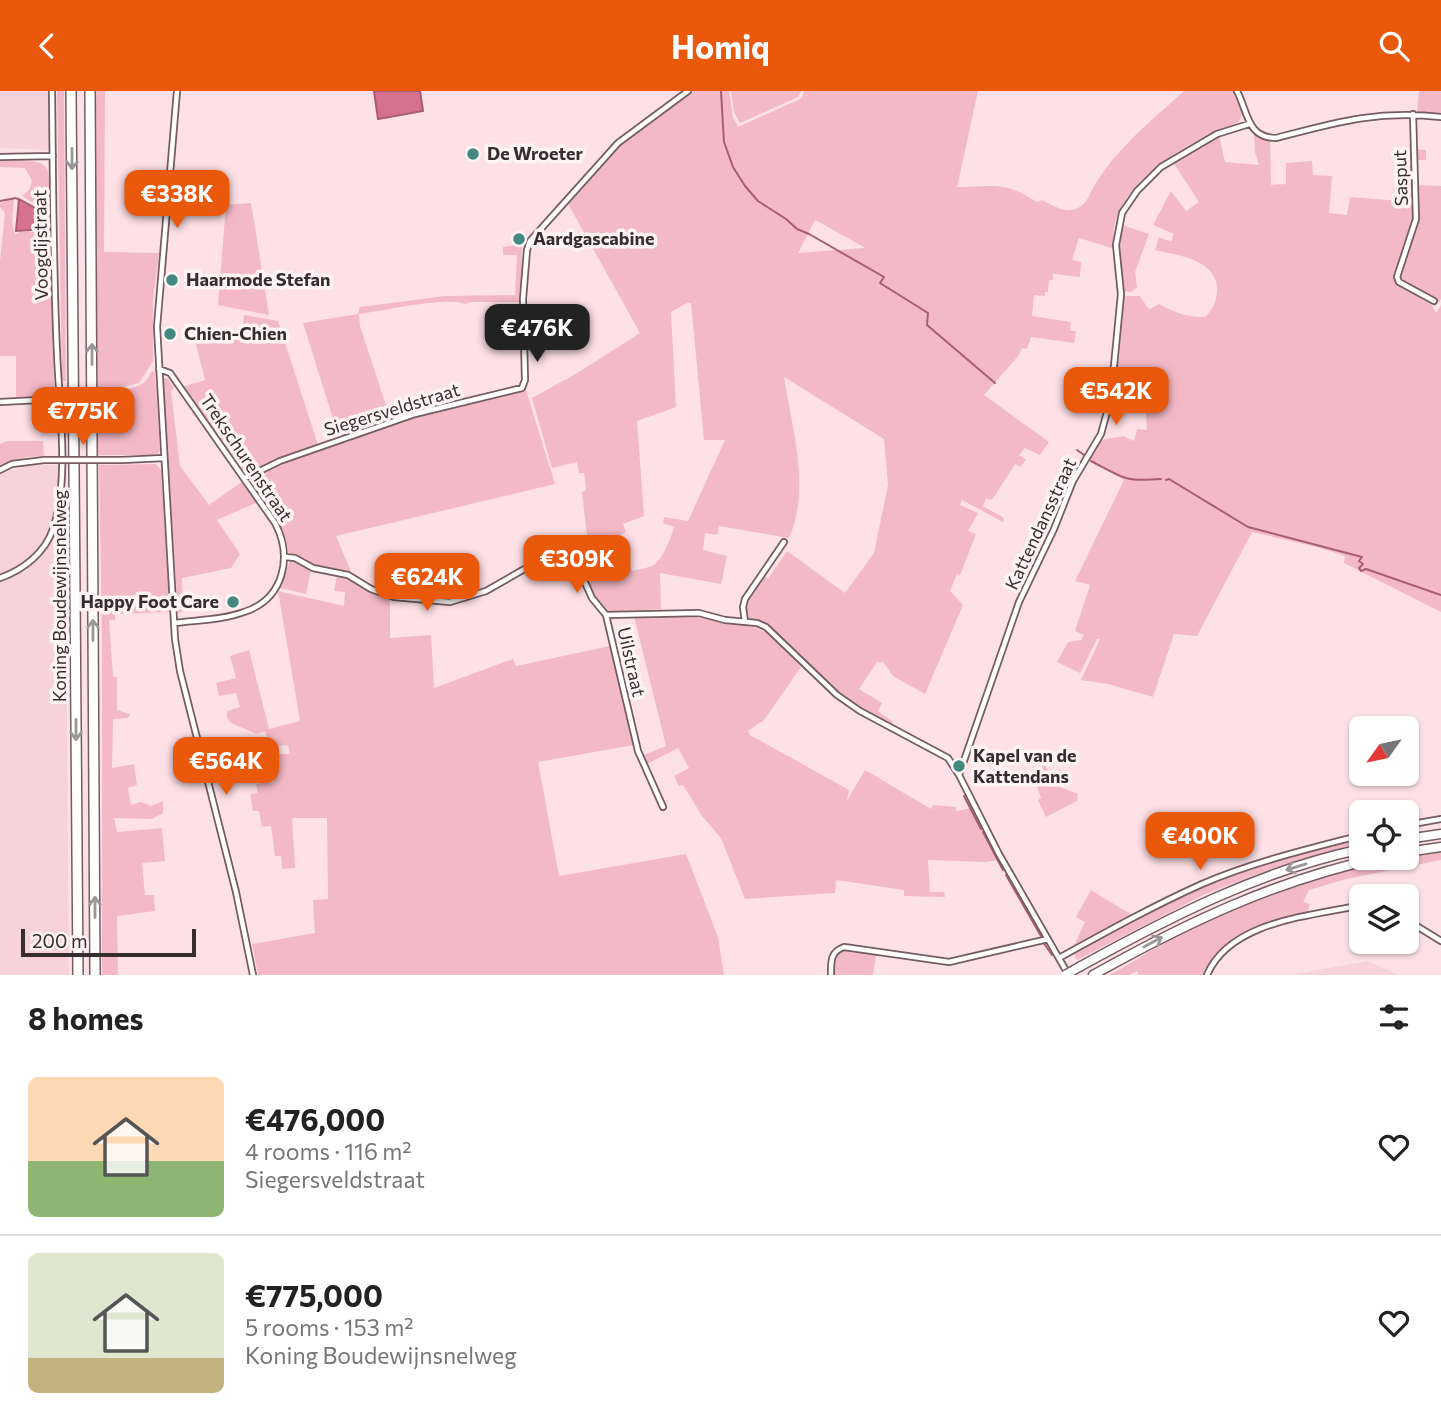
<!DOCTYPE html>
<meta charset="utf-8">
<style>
:root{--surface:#fff;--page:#f2f2f2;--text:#222;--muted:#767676;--line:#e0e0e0;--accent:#ea580c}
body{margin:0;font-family:Commissioner,sans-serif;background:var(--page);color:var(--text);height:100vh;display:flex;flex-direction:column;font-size:26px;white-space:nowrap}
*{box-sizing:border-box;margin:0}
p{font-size:23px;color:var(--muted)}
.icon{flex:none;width:38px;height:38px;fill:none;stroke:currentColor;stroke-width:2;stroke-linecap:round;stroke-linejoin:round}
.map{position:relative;height:884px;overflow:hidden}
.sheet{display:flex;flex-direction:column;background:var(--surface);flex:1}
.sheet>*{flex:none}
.needle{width:46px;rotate:237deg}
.buttons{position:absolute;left:1349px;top:625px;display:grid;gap:14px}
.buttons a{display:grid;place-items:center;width:70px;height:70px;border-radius:10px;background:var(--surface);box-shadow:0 2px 5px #0004;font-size:35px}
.scale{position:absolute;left:21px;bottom:18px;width:175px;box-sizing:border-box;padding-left:7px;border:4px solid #372c2f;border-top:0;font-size:19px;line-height:24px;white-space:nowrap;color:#372c2f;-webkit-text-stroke:5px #fff3f5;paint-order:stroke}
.price{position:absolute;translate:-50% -60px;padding:0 16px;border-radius:14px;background:var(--accent);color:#fff;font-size:23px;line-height:46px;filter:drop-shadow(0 2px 4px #0008)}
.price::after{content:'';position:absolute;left:50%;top:42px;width:21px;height:16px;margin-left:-10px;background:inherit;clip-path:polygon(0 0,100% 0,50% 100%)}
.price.on{background:#222;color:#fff}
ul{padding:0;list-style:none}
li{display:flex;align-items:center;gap:21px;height:175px;padding:0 28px}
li+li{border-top:2px solid var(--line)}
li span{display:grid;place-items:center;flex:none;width:196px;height:140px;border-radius:10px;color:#555}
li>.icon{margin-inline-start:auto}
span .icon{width:84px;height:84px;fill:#fffc;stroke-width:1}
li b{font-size:30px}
h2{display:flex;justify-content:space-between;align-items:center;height:84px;padding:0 28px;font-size:30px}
header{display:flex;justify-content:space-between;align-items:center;height:91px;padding:0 28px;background:var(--accent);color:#fff;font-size:32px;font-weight:700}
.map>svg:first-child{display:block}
.built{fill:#f7d2da}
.green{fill:#f4b9c7;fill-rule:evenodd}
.water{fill:#d7728e;stroke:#a75d72;stroke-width:2}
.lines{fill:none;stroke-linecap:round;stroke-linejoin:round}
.stream{stroke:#a75d72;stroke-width:2}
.minor-casing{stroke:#745c61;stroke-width:8}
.trunk-casing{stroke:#745c61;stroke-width:11}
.motorway-casing{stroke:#745c61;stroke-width:12}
.minor{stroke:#fff;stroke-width:4.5}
.trunk{stroke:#fff;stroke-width:8}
.motorway{stroke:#fff;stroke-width:9}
.minor-bridge-casing{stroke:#745c61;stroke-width:8;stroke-linecap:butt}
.trunk-bridge-casing{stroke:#745c61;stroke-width:11;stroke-linecap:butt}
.minor-bridge{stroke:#fff;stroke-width:4.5}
.trunk-bridge{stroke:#fff;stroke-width:8}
.oneway{stroke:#9b9697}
.poi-dot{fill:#43897f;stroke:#fff3f5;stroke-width:2.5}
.labels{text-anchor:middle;stroke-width:7;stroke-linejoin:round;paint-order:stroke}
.poi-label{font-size:18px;font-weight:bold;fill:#372c2f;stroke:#fff3f5;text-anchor:start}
.street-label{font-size:18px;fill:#372c2f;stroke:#fff3f5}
</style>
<header><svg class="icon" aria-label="back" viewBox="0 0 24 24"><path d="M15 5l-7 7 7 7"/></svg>Homiq<svg class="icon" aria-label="search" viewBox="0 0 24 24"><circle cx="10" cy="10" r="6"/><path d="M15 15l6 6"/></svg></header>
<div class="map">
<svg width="1441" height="884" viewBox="0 0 1441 884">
<rect width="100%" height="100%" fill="#fee1e7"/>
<path class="built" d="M0,0H48L49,59L0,57Z
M29,374H65L69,884H0V383Z
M1367,870L1399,884H1296V883Z"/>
<path class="green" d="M57,0H64L66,290H62Z
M95,0H105L104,161L159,162L153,208V270L139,292L113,298L114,301C131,297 145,297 151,281L154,280L155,282L160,359L158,363L152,364H98Z
M691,0H729L733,26L738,36L802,7L804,0H978L957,96C995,96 1002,89 1037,111L1042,109C1054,115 1065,123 1078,117C1088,112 1089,103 1094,95C1117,57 1151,30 1184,0H1233C1238,10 1246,19 1239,30C1226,39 1209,44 1195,51C1159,71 1104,110 1115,158L1079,147L1072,169L1081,171L1080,186L1053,183V189H1049L1048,201H1045V205L1034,204L1032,225L1071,231L1070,240H1076L1074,252L1031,246L1027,258L1022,257L1019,264L984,304L1049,351L1040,364L1025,357L1019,364L1026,369L1020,376L1015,373L992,409L986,407L983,415L1004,427L1003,431L962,409L960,414L978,422L968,440L976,443L960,484L957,483L950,500L963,514L925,603L893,585L883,571H877L859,598L882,612L878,620L893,631L890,635L847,609L770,535L745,525L749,508L764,485L768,488L787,460L845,502L874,462L888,394L884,348L784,286C792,337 811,398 789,447L719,435L717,444L705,442L703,459L727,465L721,493L660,482L661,518L608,521C590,505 581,478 573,454L587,445L582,401L586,399L584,382H579L577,371L552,377L532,307L579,281L640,242L567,111L625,48ZM815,129L864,156V157L798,162ZM687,212H691L704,349H725L688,430L664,426L663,432L674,436C671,446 664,466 655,473C650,477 639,478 632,480L630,473L621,466L619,445L626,441L623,433L644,425L637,330L676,316L671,221Z
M731,0H801L798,6L740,32L734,21Z
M1419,0H1441V24L1417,21Z
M1254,43L1270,50L1271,94L1286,93V72L1312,70L1313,84L1332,85L1329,122L1347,124L1350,106L1399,110V100L1409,101L1410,49H1415V58L1426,59V69H1418L1417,94L1441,95V208L1439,211L1401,191L1399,194L1430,210L1436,222L1441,214V521L1344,472L1345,465L1317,456L1252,441L1197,545L1174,543L1153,606L1108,593L1081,589L1100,548H1097L1080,582L1057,571L1068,551L1081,549L1084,544L1075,540L1090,494L1075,490L1124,389L1089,369L1101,349L1123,345L1134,350L1137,338L1147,339L1144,290L1114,286L1119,268L1124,205H1140L1147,216L1150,218L1159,213C1174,221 1188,227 1205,226C1214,217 1217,210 1217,197C1216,168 1176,164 1155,159L1159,146L1171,151L1174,143L1153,134L1171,100L1186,120L1199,111L1173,71L1219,44L1225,71L1259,74L1255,61Z
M0,69C55,70 49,68 49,122L22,105L29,99L32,90L25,77L0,76Z
M14,108L12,132L15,144L20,141H49L54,296C49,311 33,308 19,309L16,307V265H0V170L5,122L0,116V112Z
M251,112L269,224L218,214L226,114Z
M1122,134L1149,143L1135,181L1137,197L1131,201L1123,200L1120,150Z
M522,153L521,211H470L465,213C446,205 382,220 359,223L360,235L391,330L339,347L303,232L358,223L360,216L445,205L515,204L517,164H503V156Z
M244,224L278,230L318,354L245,382L182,296L205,289L193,242H242Z
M167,287L174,297L171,300L180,375L209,414L243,390L258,411L217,429L240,463L231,477L182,487L183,519L178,523L163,288Z
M526,299L555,393L336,445L352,483L320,476L288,461L283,440L250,391L251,387L281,373L419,323Z
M7,350H43L44,365L27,366L0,374V353Z
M156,373L161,379L170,521L115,523V529H109L113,586H117V619L130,623L128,627L113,628L112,677L134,673L137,694L128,697L131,714L141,711L151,715L163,710V722L152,728L114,727L117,741L162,737L165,770L142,772L145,804H154L155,820L117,825L118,884H102V550L99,374Z
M290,470L299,472L311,479L306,503L280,497Z
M337,485L349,488L390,508V547L431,544L434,597L513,568L516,575L610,555L634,654L538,671L559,785L686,763L718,846L724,884H258L252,853L315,842L313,809L328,808L327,727H292L295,777L282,778L281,765H275L271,735L262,736L259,720H253L250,703L258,702L256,693L273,691L271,677H257L212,686L209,673L243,664L290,663L288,654L271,656L265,640L257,643L231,632L227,627V620L240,616L236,602L219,605L216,592L236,587L230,565L249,559L269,638L300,630L278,500L344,515L345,501L334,500Z
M634,525C664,524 747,526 770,544C781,552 791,566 801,576L764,629L748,640L750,644L849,699L847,710L865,679L931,718L933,714L956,716V720L972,717L999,769L985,771L928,769L930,801H944L945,806L904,805V799L836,789L835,802L745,808L721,747L702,725L683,694L679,695L674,685L689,677L678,657L645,674L641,665L666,655Z
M1044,673L1048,679L1045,690L1078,703L1077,710L1046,726L1038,709L1041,707L1035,690Z
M1361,746V751L1254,784L1203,804L1077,869L1074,863C1116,839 1157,815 1202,795C1253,773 1308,760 1361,746Z
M1441,761V769L1346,788L1309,799L1303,811L1310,813L1307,823C1262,834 1225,838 1203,884H1139L1137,880L1129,884H1109C1142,867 1172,845 1206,829C1279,794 1361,772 1441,761Z
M1091,799L1132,824L1077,857L1074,855L1085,831L1076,826Z
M847,857L876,863L873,884H833V869L837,860Z"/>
<path class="water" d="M374,0H420L423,20L378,28Z
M19,108L46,123L49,138L16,140Z"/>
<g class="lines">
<path class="stream" d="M721,0L724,51L733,76L745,95L758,110L786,128L797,138L809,143L884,186L880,192L928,222L927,234L995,292
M0,110L16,107L19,109
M1077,359L1084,364
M1091,370C1123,387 1124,391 1161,388
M1166,389L1169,388L1248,436L1362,466L1359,470L1363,473L1359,477L1361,480L1366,478L1441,504
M964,705L981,738
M983,741L1003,779
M1006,784L1041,845
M1043,851L1052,864"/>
<g class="minor-casing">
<path id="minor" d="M177,0L157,236L175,548L180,580L236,801L253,884
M1237,0C1248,21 1247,47 1276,47C1337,31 1377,19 1441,26
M1413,23L1416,128L1397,186L1399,191L1434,210
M0,66L53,65
M159,278L170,282L275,432C293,466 284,508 244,521C223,529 196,529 174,532
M0,311L59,308
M122,369L164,367
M0,379L12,373L44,369
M245,387L280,370L415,323L522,297L525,289L523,208L527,159L530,150L618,52L688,0
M286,466L295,467L313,477L348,484L371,498L394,506L450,511L486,500L549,464L566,462L574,467L592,507L606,524
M0,487C23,479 45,462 53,438C70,388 59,316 57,262C53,175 53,87 52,0
M606,524L699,522L725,529L757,532L766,536L837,604L860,620L948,667L959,684
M606,524L638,660L663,716
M745,531L743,516L745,508L784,451
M1407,734L1441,728
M1407,829L1441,850
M1059,867C1106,841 1153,815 1202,793C1253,771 1308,758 1362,744
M1068,883L999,763L959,684L1019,511L1054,438L1073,390L1101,343L1107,321L1108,292L1114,275L1121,203L1116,154L1122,122L1137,100L1161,76L1217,43L1249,33
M831,884C831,871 830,861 844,856L949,871L1048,848
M1207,884C1230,830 1310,825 1362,814"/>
</g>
<g class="trunk-casing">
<path id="trunk" d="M1407,748L1441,743
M1407,761L1441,756
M1081,875C1170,826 1261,779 1362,758
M1093,884C1188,831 1276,789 1383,766"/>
</g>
<g class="motorway-casing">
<path id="motorway" d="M71,0L78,884
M90,0L95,884"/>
</g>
<use href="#minor" class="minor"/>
<use href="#trunk" class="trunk"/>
<use href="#motorway" class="motorway"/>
<g class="minor-bridge-casing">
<path id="minor-bridge" d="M44,369H122"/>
</g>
<g class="trunk-bridge-casing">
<path id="trunk-bridge" d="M1065,884L1081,875"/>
</g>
<use href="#minor-bridge" class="minor-bridge"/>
<use href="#trunk-bridge" class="trunk-bridge"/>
</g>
<defs><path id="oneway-shaft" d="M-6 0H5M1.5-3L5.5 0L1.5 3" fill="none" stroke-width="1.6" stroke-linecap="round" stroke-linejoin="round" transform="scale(1.75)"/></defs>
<g class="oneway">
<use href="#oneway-shaft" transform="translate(72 68) rotate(90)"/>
<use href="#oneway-shaft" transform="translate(92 263) rotate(-90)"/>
<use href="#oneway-shaft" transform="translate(93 539) rotate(-90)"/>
<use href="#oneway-shaft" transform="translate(76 639) rotate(90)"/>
<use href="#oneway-shaft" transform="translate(1296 776) rotate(163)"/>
<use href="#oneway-shaft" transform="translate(95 816) rotate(-90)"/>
<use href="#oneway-shaft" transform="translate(1153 851) rotate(-29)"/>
</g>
<g class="poi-dot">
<circle cx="473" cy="63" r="7"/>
<circle cx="519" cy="148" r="7"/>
<circle cx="172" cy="189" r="7"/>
<circle cx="170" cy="243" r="7"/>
<circle cx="233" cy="511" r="7"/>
<circle cx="959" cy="675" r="7"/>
</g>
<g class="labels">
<g class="poi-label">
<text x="487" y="69">De Wroeter</text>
<text x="533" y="154">Aardgascabine</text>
<text x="186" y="195">Haarmode Stefan</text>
<text x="184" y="249">Chien-Chien</text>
<text x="219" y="517" text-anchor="end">Happy Foot Care</text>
<text x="973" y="671">Kapel van de<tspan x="973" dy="21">Kattendans</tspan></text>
</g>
<g class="street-label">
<text transform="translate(1401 87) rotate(-92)" y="6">Sasput</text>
<text transform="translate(41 154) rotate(-91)" y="6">Voogdijstraat</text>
<text transform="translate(392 319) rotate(-17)" y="6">Siegersveldstraat</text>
<text transform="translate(246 367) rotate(56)" y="6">Trekschurenstraat</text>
<text transform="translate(1041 433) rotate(-65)" y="6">Kattendansstraat</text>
<text transform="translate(60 505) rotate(-90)" y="6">Koning Boudewijnsnelweg</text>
<text transform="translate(631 571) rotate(77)" y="6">Uilstraat</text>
</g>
</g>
</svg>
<div class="buttons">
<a><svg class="needle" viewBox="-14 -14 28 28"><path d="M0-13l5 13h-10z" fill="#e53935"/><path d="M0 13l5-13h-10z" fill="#767676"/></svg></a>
<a><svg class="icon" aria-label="locate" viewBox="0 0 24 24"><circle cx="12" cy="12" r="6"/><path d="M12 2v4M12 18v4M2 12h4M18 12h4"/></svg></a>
<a><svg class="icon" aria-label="layers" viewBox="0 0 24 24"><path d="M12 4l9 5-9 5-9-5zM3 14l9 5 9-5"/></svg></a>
</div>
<div class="scale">200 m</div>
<b class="price" style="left:177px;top:139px">€338K</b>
<b class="price on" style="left:537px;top:273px">€476K</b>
<b class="price" style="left:1116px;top:336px">€542K</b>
<b class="price" style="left:83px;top:356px">€775K</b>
<b class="price" style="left:577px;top:504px">€309K</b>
<b class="price" style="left:427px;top:522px">€624K</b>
<b class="price" style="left:226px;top:706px">€564K</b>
<b class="price" style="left:1200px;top:781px">€400K</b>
</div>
<section class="sheet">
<h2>8 homes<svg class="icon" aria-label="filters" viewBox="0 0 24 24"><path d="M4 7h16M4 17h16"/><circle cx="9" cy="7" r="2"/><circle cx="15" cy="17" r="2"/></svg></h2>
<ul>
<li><span style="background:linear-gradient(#ffd9b3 60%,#8fb573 0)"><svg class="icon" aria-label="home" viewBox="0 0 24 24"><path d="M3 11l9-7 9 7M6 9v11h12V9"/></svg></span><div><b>€476,000</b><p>4 rooms · 116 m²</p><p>Siegersveldstraat</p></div><svg class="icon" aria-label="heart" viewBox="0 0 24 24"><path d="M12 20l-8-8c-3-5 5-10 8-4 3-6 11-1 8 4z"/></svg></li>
<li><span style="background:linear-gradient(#dfe7d0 75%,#c2b280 0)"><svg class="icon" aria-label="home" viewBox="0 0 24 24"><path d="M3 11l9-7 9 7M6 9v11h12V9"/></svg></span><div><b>€775,000</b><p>5 rooms · 153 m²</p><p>Koning Boudewijnsnelweg</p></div><svg class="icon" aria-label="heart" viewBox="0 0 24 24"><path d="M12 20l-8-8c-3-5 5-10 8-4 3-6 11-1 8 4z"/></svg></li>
</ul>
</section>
